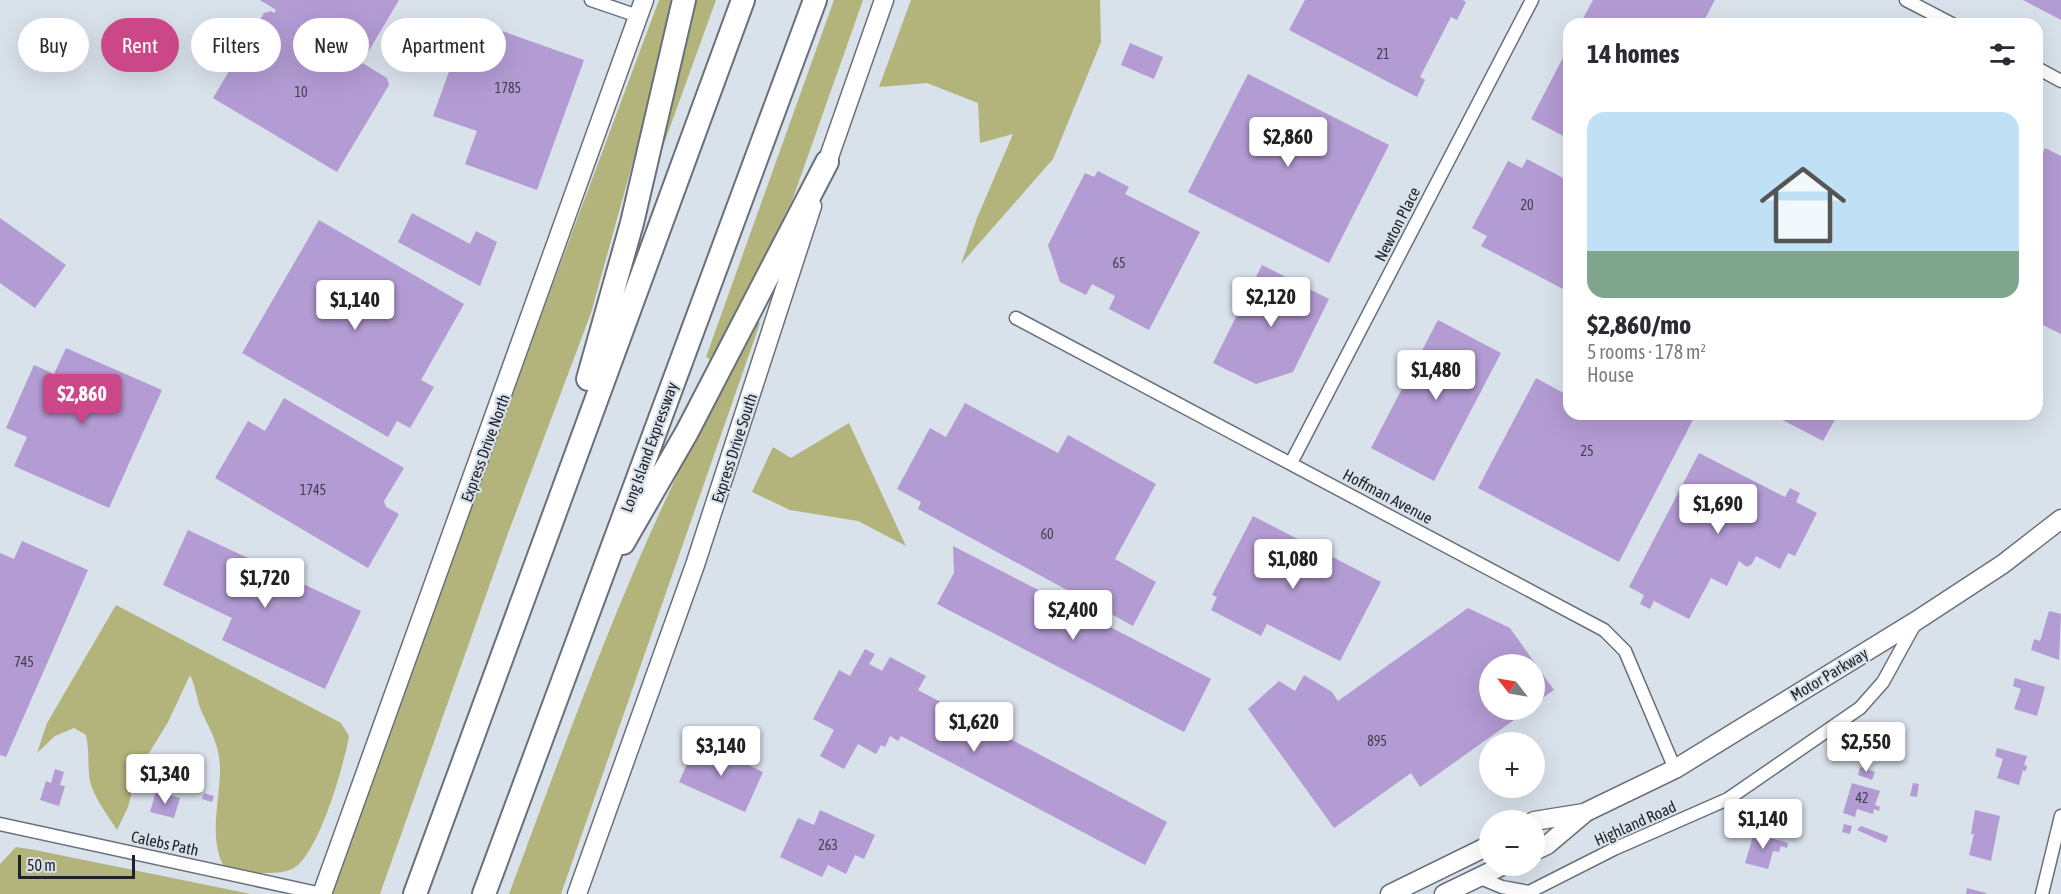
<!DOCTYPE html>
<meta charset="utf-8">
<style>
:root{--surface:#fff;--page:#f7f7f7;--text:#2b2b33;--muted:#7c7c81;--accent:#cc4788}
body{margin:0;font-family:"Asap Condensed",sans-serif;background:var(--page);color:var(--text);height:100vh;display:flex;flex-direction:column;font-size:22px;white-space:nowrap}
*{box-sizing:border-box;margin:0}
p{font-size:20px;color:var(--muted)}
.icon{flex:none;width:33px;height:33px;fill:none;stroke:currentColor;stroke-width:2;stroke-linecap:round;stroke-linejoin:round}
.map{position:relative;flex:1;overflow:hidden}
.panel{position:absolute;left:1563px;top:18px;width:480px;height:402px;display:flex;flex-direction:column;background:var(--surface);border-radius:18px;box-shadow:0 6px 24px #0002}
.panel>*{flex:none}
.banner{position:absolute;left:18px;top:18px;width:570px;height:54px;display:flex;gap:12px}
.needle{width:39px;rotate:301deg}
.fabs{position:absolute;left:1479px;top:654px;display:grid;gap:12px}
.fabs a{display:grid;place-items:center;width:66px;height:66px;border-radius:50%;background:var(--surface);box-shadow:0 6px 24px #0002;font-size:30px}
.scale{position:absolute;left:18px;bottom:15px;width:117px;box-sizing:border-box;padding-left:6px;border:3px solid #1f2226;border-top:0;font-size:16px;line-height:21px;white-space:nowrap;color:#1f2226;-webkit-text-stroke:4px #d9e1eb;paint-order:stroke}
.price{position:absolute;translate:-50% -51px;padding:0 14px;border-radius:6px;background:#fff;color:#222;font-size:20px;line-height:39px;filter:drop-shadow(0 2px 3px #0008)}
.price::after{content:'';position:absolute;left:50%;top:36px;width:18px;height:14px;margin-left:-9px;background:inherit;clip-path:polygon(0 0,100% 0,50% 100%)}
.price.active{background:var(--accent);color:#fff}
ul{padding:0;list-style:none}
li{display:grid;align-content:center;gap:12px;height:318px;padding:0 24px}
li span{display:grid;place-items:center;height:186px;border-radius:18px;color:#555}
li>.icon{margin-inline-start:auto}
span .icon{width:108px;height:108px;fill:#fffc;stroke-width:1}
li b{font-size:26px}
h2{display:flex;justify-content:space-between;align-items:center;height:72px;padding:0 24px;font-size:26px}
.chip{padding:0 21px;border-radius:27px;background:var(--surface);box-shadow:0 6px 24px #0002;font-size:21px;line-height:54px}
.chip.active{background:var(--accent);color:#fff}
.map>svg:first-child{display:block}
.green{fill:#b2b47c}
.building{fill:#b39bd3}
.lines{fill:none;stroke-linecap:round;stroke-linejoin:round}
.minor-casing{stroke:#697079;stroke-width:15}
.secondary-casing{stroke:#697079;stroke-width:21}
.motorway-casing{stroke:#697079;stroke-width:26}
.minor{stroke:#fff;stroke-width:12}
.secondary{stroke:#fff;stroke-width:18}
.motorway{stroke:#fff;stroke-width:22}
.labels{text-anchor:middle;stroke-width:4.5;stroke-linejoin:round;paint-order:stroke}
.number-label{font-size:14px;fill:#444051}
.street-label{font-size:16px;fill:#1f2226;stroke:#d9e1eb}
</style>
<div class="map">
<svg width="2061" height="894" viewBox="0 0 2061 894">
<rect width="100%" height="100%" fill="#d9e1eb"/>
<path class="green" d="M659,0H675L648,107L591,313L507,536L380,894H332L501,423Z
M693,0H716L657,163Z
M834,0H863L792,201L712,361L706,357Z
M911,0H1100L1101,42L1053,159L961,264L977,218L1013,134L980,143L978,103L927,83L879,87Z
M755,320L760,323L561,894H509C550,784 590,674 636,566C672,482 713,401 755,320Z
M849,423L906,546L858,521L790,510L752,492L773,447L791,458Z
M116,605L341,723L349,736C344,765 319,853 294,868C278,877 242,872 225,868C207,840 221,798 220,767C219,742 210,731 201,710C197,701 196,687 190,675L168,722L137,773L128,807L117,830C107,814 90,793 89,774C88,760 89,749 86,735L74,728L55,736L37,753L47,723Z
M16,847L35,850L251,894H0V864Z"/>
<path class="building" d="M260,0H399L367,54L361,57L356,54L354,58L387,78L389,85L337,172L213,98L264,13L271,11L274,13L276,10Z
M1305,0H1463L1466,2L1457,20L1451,17L1420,77L1425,80L1417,97L1289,30Z
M1593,0H1715L1702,24H1580Z
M2023,0H2061V20Z
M468,19L584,60L537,190L465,164L477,131L433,116Z
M1130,43L1163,57L1154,79L1121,65Z
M1569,46V139L1531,119Z
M1248,74L1389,145L1329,263L1188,192Z
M2045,148L2061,156V334L2037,322V164Z
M1527,159L1569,181V278L1563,289L1481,246L1487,236L1472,228L1508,161L1522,168Z
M1098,171L1129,187L1125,194L1200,232L1149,330L1109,309L1115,296L1092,284L1086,295L1060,282L1048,245L1085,173L1094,177Z
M412,213L470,244L476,231L497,242L480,286L398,242Z
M0,218L66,265L35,308L0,283Z
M319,220L464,304L421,380L434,387L410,428L397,421L388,437L242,353Z
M1262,265L1329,299L1293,372L1256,384L1213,363Z
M1438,320L1501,353L1434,481L1371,448Z
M66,348L162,390L109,508L14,466L27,437L6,428L34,365L54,374Z
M1536,378L1569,396V414H1696L1619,562L1478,488Z
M284,398L404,468L384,501L386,507L399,514L368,568L215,478L248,421L265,431Z
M965,403L1058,453L1068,435L1156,484L1115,559L1156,582L1133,626L918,509L921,502L897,489L930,428L946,437Z
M1771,414H1838L1823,441Z
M1699,453L1785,497L1790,488L1800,493L1796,502L1817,513L1795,556L1788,553L1780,569L1756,556L1752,564L1747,567L1739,561L1727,586L1711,578L1689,619L1654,601L1650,609L1640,604L1644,595L1629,587Z
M1253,516L1381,582L1340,661L1267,624L1261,636L1211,610L1217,597L1212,595Z
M188,530L361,611L325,689L222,640L232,618L163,585Z
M22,541L88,570L6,757L0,755V553L14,559Z
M953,546L1211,679L1184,732L937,604L954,573Z
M1468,608L1510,628L1554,690L1534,704V664H1490V710H1528L1420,787L1411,773L1334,828L1248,709L1279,681L1295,691L1304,675L1332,692L1338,701Z
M2049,611L2061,614L2059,660L2031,650L2034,639L2040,641Z
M865,649L875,654L869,664L882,671L890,657L926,676L918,690L1167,822L1145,865L901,736L898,741L890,736L885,747L881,745L876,754L858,744L844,769L820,756L834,730L813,719L839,670L850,676Z
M2015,678L2045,687L2037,716L2014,709L2021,689L2013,686Z
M697,742L763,772L745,812L679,782Z
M1997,748L2027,756L2024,765L2027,766L2026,771L2023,770L2019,785L1997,778L2003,759L1995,756Z
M1860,767L1875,772L1872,780L1858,775Z
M55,769L64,772L60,785L65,786L59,806L40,800L46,781L51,783Z
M1852,783L1880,791L1875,805L1880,807L1879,811L1874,809L1873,814L1857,809L1855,817L1843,813Z
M1913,783L1919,784L1917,797L1910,796Z
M156,791L180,798L174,818L150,812Z
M204,793L214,796L212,802L202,799Z
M820,810L875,835L864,859L855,855L846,874L828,865L822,877L780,857L798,818L814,825Z
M1975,810L2000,816L1991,861L1969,855L1974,834H1971Z
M1844,824L1852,826L1850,834L1842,832Z
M1861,826L1888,836L1886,843L1857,830Z
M1754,833L1788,843L1787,848L1781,846L1779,852L1773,851L1768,869L1745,863Z
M1967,888L1986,893V894H1966Z"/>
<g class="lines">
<g class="minor-casing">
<path id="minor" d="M591,0L638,16
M1906,0L1952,24
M2037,68L2061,81
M1016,318L1604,630L1625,651L1675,769
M1291,463L1532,0
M0,824L322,894
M1478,877L1502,887L1529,892L1614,849L1728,799L1860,708L1883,682L1916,622
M2042,894L2061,816"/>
</g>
<g class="secondary-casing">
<path id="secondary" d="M823,174L884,0
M1534,821L1584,813
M1534,851L1547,845L1586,812L1675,769L1916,621L2003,564L2061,519
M322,894L644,0
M577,894L695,565L812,206
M1390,894L1490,845
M1444,894L1502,866"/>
</g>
<g class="motorway-casing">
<path id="motorway" d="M588,379L632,223L684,0
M623,543L687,432L827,162
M415,894L743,0
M484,894L815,0"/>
</g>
<use href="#minor" class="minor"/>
<use href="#secondary" class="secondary"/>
<use href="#motorway" class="motorway"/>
</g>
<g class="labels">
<g class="number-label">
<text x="1383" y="59">21</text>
<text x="508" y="93">1785</text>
<text x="301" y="97">10</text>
<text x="1527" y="210">20</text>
<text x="1119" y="268">65</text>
<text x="1587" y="456">25</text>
<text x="313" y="495">1745</text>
<text x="1047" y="539">60</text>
<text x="24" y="667">745</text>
<text x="1377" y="746">895</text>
<text x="1862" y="803">42</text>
<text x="828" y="850">263</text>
</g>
<g class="street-label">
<text transform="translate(1397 224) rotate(-63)" y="6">Newton Place</text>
<text transform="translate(649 447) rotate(-70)" y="6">Long Island Expressway</text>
<text transform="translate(485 448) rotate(-70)" y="6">Express Drive North</text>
<text transform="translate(734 448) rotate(-72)" y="6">Express Drive South</text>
<text transform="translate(1388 496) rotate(28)" y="6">Hoffman Avenue</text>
<text transform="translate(1829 674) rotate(-31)" y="6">Motor Parkway</text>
<text transform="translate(1635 823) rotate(-24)" y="6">Highland Road</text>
<text transform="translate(165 843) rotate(12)" y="6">Calebs Path</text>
</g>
</g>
</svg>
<div class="fabs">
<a><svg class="needle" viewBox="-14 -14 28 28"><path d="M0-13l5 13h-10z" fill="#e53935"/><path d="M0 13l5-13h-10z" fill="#7c7c81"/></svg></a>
<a>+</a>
<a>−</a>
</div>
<div class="scale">50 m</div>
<b class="price" style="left:1288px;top:168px">$2,860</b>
<b class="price" style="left:1271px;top:328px">$2,120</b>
<b class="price" style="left:355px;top:331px">$1,140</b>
<b class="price" style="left:1436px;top:401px">$1,480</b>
<b class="price active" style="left:82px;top:425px">$2,860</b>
<b class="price" style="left:1718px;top:535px">$1,690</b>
<b class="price" style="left:1293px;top:590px">$1,080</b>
<b class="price" style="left:265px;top:609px">$1,720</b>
<b class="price" style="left:1073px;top:641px">$2,400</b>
<b class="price" style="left:974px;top:753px">$1,620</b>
<b class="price" style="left:1866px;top:773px">$2,550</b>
<b class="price" style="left:721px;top:777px">$3,140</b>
<b class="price" style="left:165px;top:805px">$1,340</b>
<b class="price" style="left:1763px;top:850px">$1,140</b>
<div class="banner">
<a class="chip">Buy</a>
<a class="chip active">Rent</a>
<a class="chip">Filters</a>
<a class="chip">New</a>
<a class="chip">Apartment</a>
</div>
<section class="panel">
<h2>14 homes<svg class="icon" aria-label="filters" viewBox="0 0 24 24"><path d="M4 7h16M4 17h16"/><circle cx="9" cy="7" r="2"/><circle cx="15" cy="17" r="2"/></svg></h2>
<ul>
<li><span style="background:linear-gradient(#bfe0f5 75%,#7fa58c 0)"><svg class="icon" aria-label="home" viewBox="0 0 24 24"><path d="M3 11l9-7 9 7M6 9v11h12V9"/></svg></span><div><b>$2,860/mo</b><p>5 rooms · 178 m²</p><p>House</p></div></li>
</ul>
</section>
</div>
